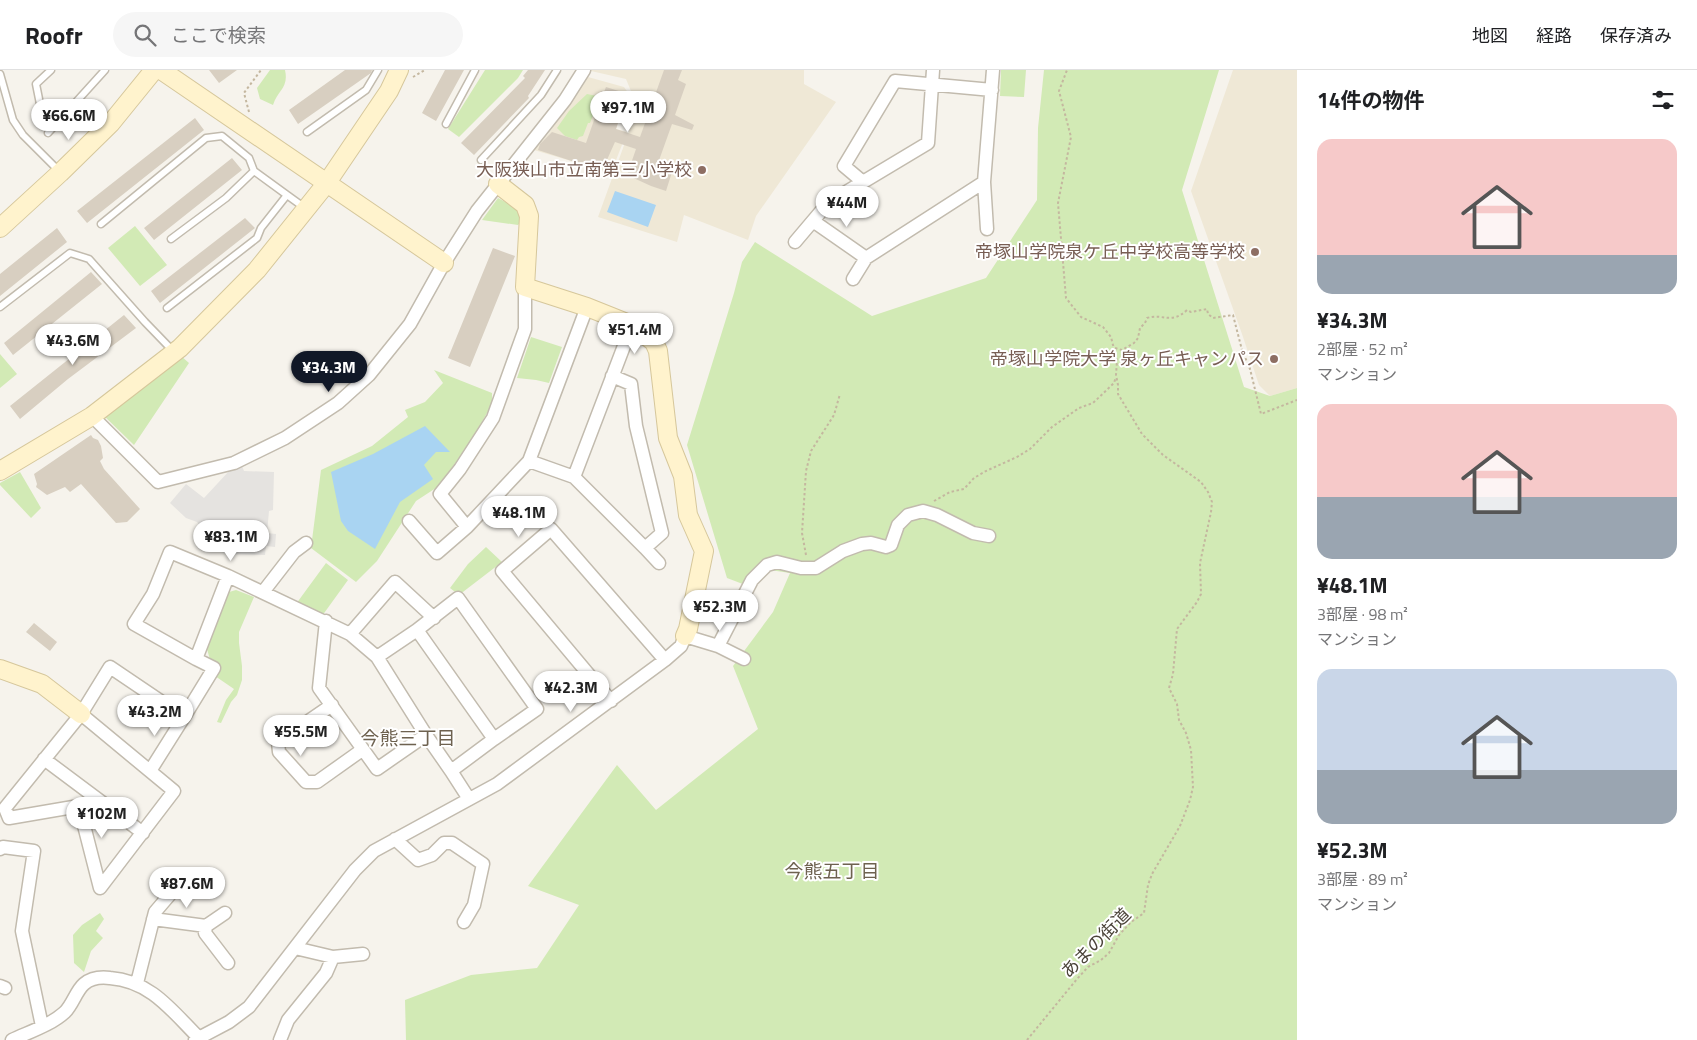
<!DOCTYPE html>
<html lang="ja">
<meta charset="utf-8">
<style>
:root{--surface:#fff;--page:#f6f6f6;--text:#202124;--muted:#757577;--line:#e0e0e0;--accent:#111827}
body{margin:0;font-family:"Titillium Web","Noto Sans JP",sans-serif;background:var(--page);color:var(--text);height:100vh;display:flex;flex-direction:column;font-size:19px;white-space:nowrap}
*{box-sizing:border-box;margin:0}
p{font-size:16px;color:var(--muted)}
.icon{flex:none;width:28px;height:28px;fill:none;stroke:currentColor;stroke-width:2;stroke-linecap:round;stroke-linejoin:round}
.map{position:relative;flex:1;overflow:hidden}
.side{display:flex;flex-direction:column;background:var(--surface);width:400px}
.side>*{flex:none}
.price{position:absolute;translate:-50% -42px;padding:0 11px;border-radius:18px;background:#fff;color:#222;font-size:16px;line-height:32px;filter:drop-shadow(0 1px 2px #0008)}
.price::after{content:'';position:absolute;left:50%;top:30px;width:15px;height:11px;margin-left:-8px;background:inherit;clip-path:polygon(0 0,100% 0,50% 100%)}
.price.current{background:var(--accent);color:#fff}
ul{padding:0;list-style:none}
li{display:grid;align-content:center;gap:10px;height:265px;padding:0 20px}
li span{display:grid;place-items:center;height:155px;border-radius:15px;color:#555}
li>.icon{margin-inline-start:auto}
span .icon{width:90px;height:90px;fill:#fffc;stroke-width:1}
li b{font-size:21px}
h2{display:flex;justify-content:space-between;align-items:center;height:60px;padding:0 20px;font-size:21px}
header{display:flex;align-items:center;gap:30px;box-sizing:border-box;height:70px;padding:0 25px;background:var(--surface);border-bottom:1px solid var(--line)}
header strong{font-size:24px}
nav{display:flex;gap:28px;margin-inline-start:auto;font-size:18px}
.search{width:350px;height:45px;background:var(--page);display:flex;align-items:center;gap:12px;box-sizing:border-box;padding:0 18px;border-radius:28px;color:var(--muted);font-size:19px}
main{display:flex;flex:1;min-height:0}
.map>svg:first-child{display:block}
.education{fill:#efe8d6}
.green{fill:#d2eab5}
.parking{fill:#e5e3e0}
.water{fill:#a9d4f2}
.building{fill:#d8cfc1}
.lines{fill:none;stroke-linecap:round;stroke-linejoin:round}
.lane-casing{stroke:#c2bbae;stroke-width:9}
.street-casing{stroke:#c2bbae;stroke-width:15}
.secondary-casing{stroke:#d6c79b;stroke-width:20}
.path{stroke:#c4b79f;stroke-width:2;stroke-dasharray:2.5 2.5;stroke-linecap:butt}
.lane{stroke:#fff;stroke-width:6}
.street{stroke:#fff;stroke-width:12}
.secondary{stroke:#fff3cd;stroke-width:18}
.education-dot{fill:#8d6e63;stroke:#fff;stroke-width:2}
.labels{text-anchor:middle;stroke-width:4;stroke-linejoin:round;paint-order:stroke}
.education-label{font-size:18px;fill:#785e54;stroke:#fff;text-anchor:end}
.street-label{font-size:18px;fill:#4b4439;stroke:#fff}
.neighbourhood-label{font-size:19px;fill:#6e6250;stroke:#fff}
</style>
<header>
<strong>Roofr</strong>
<div class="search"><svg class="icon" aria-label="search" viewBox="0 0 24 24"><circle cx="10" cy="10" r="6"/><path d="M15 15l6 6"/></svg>ここで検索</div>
<nav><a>地図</a><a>経路</a><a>保存済み</a></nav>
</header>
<main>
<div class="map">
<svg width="1297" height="970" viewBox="0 0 1297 970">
<rect width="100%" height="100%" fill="#f6f3ec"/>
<path class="education" d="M591,0H804V14L836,32L756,146L748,170L684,145L677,172L598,147L631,56L623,54L633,26L626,9L591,1Z
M1233,0H1297V318L1270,326L1259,315L1242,264L1191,121Z
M588,7L624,17L629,24L616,59L627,62L611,103L534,80L549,63Z"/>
<path class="green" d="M270,0H285C289,18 278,20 273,35L260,29L257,18Z
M485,0H523L518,8L459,67L448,59Z
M1001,0H1026L1024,27L1000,26Z
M1044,0H1219L1182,120L1244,317L1270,326L1297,318V970H406L405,930L471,905L537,898L579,835L528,816L617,695L656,740L758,659L733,596L773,542L790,503L770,500L748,516L727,508L687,375L734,223L742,192L755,172L872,246L986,208L1037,130L1038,58Z
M587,24L597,26L593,39L595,40L590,53H588L583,66L579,67L577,70L565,66L557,58L569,41Z
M498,128L518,139L523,149L518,155L482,150Z
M135,156L167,195L140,216L108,178Z
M531,267L562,277L549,313L536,310L517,308Z
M0,284L17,304L0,318Z
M181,286L189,293L134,375L102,344Z
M434,300L492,323V334L473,368L439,416L416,431L377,491L356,512L311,478L321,400L372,376L408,347L405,340L425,332L443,313Z
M20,402L41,438L31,448L0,415V413Z
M486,477L502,492L459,525L450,518L468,494Z
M326,493L348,510L322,546L296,534Z
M236,520L254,527L239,562V573L242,596V610L237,625L231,632L221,653L217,652L226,630L234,619L215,606L206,576L229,522Z
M100,843L104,849L96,861L103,868L91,881L84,902L74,893L73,865L82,855Z"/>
<path class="parking" d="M242,396L244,401L274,402L273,440L269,441L267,463L276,464L275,477L266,476L265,485L226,484L197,452L186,448L170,433L186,414L204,428L230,400Z"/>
<path class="water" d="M615,121L656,135L648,157L607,142Z
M425,356L450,382H436L424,395L433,409L400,432L375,479L348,461L341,451L331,402L373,384Z"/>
<path class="building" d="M209,0H237L219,13Z
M345,0H372L371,3L298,54L289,40Z
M445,0H464L436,51L422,43Z
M528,0H545L528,26L529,28L474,85L461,73L525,8L523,6Z
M664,0H682L678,10L686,14L675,45L694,55L692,60L672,54L657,96L672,102L666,121L651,116L627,105L636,79L615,72L606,92L595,96L585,93L584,95L538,80L540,74L552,62L586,73L598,39L595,37L601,21L604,22L606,17L625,23L619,39L622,40L616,59L640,67Z
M195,48L204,60L87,153L77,141Z
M232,88L242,100L154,170L144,158Z
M245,148L255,158L160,233L151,221Z
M57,158L67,172L0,226V204Z
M493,178L515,186L470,297L448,288Z
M91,202L102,214L13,285L4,273Z
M124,245L136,258L68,309L20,349L10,336Z
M91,365L93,368L98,370L101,376L103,388L100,391L104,399L140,439L127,452L116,453L81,414L70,422L65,417L47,425L36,417L37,414L34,404Z
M34,553L57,572L50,581L26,562Z"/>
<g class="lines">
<g class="lane-casing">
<path id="lane" d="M51,0L36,14L42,44L56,55
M0,4L13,50L23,65L60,102
M446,54L475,0
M307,62L366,20L378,0
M48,63L105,0
M481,90L541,25L557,0
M101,154L206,68L222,66L249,88L254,101
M171,169L226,128L254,101L287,125
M0,237L70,183L89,189L145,252L174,282
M167,238L257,168L261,158L287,125L305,138"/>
</g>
<g class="street-casing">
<path id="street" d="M863,112L844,96L895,11L992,20
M984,112L987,159
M813,151L866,188
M795,172L828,133L928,73L933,0
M853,209L866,188L984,112L993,0
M612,306L631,314L636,356L662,463L645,478L574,407L632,255
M92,346L158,412L234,393L285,368L338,333L369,305L410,254L444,193L477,141L565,30L584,0
M529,391L574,407
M409,451L437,483L467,457L440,424L460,399L493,348L525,259V217
M467,457L529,391L587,237
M645,478L659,493
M228,506L196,589L134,554L153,524L170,482L228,506L350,564L377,587L426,665L451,701L469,729
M263,522L294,482L306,473
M326,551L319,618L377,699L426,665
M417,560L458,528L537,639L494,669
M350,564L395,512L434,548
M718,576L752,510L767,495L777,492L801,498H816L843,481L862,474L871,473L886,477L891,475L898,455L908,445L923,441L937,445L973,463L989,466
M377,587L417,560L494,669L451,701
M611,631L502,501L551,459L665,590
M332,635L278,672L279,682L306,712H317L362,680
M81,644L174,721L100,818L79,736L9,748L5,738L81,644L110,597L184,647L214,598L196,589
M44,689L143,763
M150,701L184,647
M395,769L418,790L432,785L444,773H452L483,794L474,835L464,852
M0,779L3,777L34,781L22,861L42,956
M153,849L206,856L225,843
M206,856L205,863L228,893
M295,878L333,887L363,884
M137,913L155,842L178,815
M0,916L5,918
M12,970C29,962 51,955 65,942C73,934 76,921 84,914C91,908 102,907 110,908C151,911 172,941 199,968
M195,970L229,952L249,937L355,800L374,781L497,714L665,590L681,576L685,566L718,576L744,589
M280,970L288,950L326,903L333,887"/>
</g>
<g class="secondary-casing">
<path id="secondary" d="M161,0L444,193
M498,114L525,135L529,146L525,217L587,237L632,255L654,272L658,281L668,368L683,406L688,445L704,481L688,559L685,566
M0,158L60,103L111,53L154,0
M0,401L92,346L180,278L257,200L326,114L389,21L399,0
M0,599L42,614L81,644"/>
</g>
<path class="path" d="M413,7L425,0
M249,42L244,23L261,0
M1115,278L1122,280L1134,273L1138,268L1140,258L1145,253L1147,248C1163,243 1171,255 1187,240L1191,242L1207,239L1208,244L1213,248L1233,245L1242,280L1250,299L1261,344L1297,330
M934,431L950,422L964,419L974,408L986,401L1017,387L1030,379L1052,357L1069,345L1079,338L1093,333L1114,313L1116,307
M806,485L802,463L806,401L811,381L834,345L840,324
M1027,970L1077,909L1088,897L1101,890L1109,883L1119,865L1131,852L1144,843L1148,815L1152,804L1180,756L1190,730L1193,717L1191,680L1186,663L1179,650L1177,634L1169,618L1173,604L1177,559L1197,532L1201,524L1200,493L1211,442L1212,432L1208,422L1201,412L1163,385L1142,364L1118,324V315L1116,305L1117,291L1111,267L1103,257L1081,247L1066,228L1058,133L1071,67L1059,21L1067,0"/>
<use href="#lane" class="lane"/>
<use href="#street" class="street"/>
<use href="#secondary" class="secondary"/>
</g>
<g class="education-dot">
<circle cx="702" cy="100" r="5"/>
<circle cx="1255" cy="182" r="5"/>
<circle cx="1274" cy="289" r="5"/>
</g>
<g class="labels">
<g class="education-label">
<text x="692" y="106">大阪狭山市立南第三小学校</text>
<text x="1245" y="188">帝塚山学院泉ケ丘中学校高等学校</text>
<text x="1264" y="295">帝塚山学院大学 泉ヶ丘キャンパス</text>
</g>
<g class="street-label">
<text transform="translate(1096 873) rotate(-45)" y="6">あまの街道</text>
</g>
<g class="neighbourhood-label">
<text x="408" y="675">今熊三丁目</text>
<text x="832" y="808">今熊五丁目</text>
</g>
</g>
</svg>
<b class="price" style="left:628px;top:63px">¥97.1M</b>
<b class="price" style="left:69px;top:71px">¥66.6M</b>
<b class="price" style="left:847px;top:158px">¥44M</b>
<b class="price" style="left:635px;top:285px">¥51.4M</b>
<b class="price" style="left:73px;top:296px">¥43.6M</b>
<b class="price current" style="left:329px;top:323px">¥34.3M</b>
<b class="price" style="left:519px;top:468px">¥48.1M</b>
<b class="price" style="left:231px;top:492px">¥83.1M</b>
<b class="price" style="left:720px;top:562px">¥52.3M</b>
<b class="price" style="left:571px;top:643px">¥42.3M</b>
<b class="price" style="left:155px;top:667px">¥43.2M</b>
<b class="price" style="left:301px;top:687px">¥55.5M</b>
<b class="price" style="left:102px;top:769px">¥102M</b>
<b class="price" style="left:187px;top:839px">¥87.6M</b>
</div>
<section class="side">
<h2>14件の物件<svg class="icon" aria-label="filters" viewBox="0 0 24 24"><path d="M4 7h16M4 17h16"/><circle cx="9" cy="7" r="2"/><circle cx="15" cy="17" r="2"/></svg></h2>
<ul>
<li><span style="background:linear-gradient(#f6c9c9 75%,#9aa5b1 0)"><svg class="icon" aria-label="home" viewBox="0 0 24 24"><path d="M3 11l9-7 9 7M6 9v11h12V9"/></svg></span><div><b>¥34.3M</b><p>2部屋 · 52 m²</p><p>マンション</p></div></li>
<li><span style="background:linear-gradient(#f6c9c9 60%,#9aa5b1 0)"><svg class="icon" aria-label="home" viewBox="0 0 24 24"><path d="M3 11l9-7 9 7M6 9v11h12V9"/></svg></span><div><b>¥48.1M</b><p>3部屋 · 98 m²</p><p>マンション</p></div></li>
<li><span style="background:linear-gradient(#c9d6e8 65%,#9aa5b1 0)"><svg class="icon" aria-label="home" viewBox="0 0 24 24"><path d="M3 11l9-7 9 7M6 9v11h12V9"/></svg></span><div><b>¥52.3M</b><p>3部屋 · 89 m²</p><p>マンション</p></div></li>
</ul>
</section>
</main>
